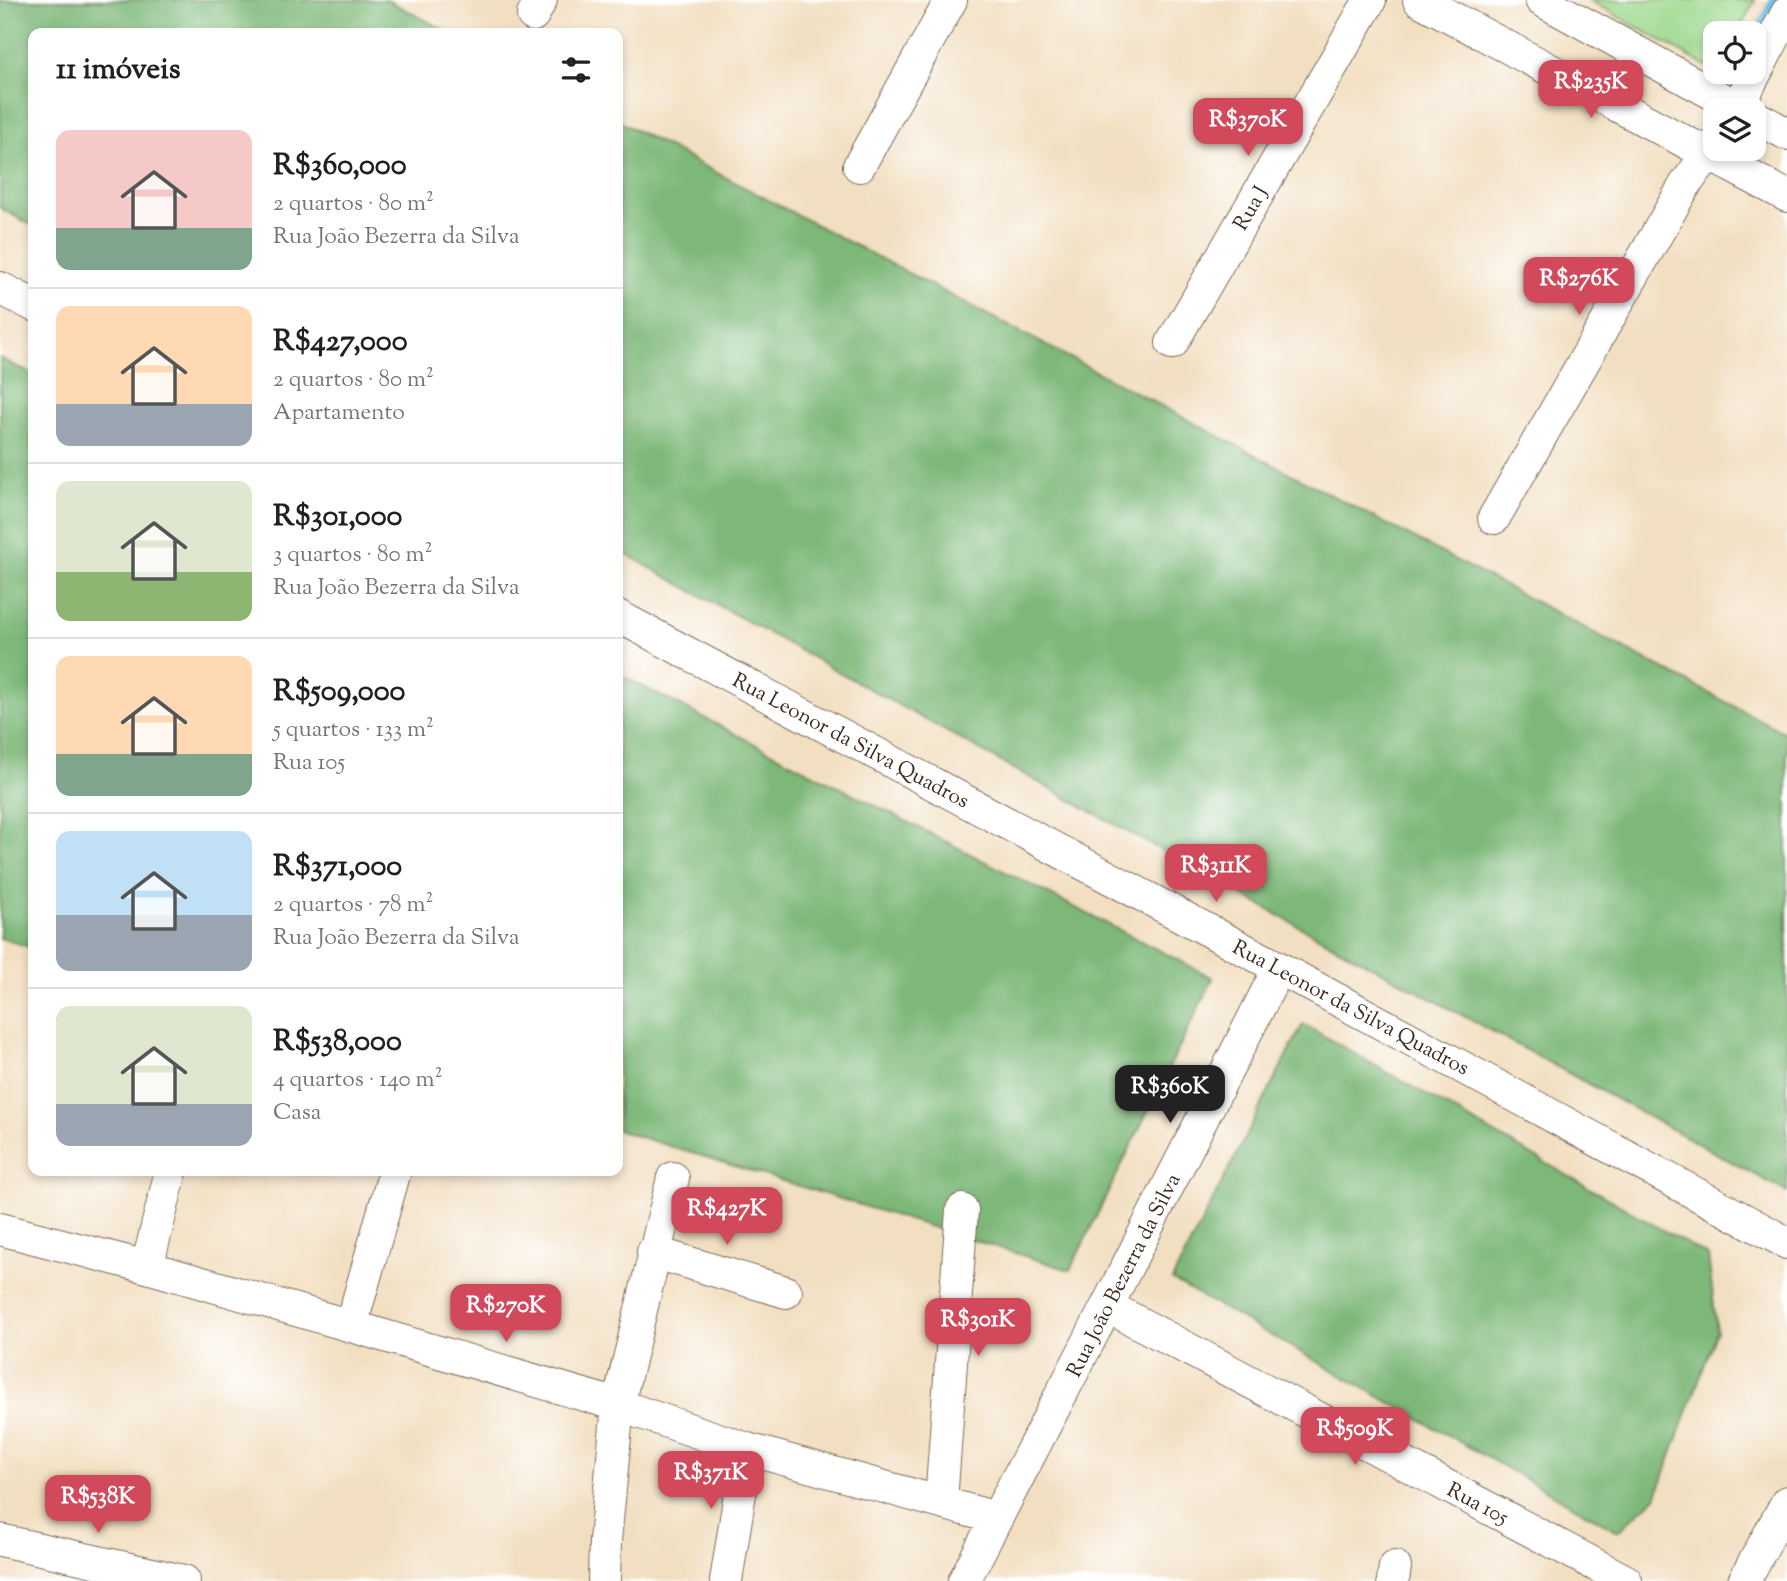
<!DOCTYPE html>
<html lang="pt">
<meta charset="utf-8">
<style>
:root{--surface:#fff;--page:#f6f6f6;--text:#202124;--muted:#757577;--line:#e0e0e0;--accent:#d1495b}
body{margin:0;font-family:"Sorts Mill Goudy",serif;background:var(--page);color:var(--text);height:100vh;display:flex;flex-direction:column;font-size:26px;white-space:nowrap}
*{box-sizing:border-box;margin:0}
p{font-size:23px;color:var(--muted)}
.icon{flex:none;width:38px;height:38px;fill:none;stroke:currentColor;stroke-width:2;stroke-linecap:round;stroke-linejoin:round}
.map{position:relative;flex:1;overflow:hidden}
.panel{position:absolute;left:28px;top:28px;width:595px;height:1148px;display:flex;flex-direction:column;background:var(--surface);border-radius:14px;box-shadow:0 4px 10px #0003}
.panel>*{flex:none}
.fabs{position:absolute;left:1703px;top:21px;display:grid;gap:14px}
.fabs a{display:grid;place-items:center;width:63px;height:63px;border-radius:14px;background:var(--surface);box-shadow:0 4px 10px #0003;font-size:35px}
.price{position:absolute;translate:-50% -60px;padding:0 16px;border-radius:14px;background:var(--accent);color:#fff;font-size:23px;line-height:46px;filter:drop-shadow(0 2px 4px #0008)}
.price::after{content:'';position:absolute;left:50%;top:42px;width:21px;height:16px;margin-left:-10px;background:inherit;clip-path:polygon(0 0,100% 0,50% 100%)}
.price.selected{background:#222;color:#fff}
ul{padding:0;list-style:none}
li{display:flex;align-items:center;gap:21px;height:175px;padding:0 28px}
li+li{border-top:2px solid var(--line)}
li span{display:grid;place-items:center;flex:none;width:196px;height:140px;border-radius:14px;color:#555}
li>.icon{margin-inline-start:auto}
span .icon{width:84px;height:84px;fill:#fffc;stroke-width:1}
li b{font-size:30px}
h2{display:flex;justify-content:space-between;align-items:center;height:84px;padding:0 28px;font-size:30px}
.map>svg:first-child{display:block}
.green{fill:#9cd88c;stroke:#6c8155;stroke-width:2}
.forest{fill:#7db878;stroke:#5c714b;stroke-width:2}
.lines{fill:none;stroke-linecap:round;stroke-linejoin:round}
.stream{stroke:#5db9db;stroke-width:10}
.street-casing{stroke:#7b6957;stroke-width:34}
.street{stroke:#fff;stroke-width:32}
.labels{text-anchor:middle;stroke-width:5;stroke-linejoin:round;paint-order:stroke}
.street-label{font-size:21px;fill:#3b2a1e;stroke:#fff}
</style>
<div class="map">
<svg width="1787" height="1581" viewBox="0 0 1787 1581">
<rect width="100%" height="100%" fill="#fff"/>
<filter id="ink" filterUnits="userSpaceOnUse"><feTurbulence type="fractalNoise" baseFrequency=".0143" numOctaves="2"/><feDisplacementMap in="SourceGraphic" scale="14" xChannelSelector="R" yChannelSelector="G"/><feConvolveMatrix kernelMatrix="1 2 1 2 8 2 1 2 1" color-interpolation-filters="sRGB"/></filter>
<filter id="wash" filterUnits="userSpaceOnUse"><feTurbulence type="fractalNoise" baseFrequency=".00686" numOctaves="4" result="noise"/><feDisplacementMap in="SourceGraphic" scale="28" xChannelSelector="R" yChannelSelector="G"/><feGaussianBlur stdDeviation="1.57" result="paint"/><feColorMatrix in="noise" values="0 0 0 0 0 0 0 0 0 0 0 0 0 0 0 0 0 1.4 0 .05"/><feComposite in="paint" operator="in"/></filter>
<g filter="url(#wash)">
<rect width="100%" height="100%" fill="#f2dfc1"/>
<path class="green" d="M1589,0H1755L1737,33H1715V71Z"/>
<path class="forest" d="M0,0H387L450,33H33V226L0,208Z
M618,121L1787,734V1192L1302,928L618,550Z
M0,358L33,375V948L0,938Z
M618,674L1213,978L1070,1270L618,1130Z
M1303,1024L1708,1256L1717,1331L1656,1497L1618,1531L1172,1280Z"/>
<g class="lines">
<path class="stream" d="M1754,40L1775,0
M1733,78L1736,72"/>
</g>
</g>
<g filter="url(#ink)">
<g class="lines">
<g class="street-casing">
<path id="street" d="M1419,0L1787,196
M1541,0L1743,110
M533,15L541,0
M1736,110L1787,13
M1754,116L1787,134
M859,166L951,0
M0,288L33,305
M1172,343L1370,0
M1494,518L1685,185L1715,144
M618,616L1279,968L1787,1243
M0,1229L147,1267L351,1326L618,1405L747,1449L996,1518
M653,1252L786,1292
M147,1267L171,1171
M1107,1306L1626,1581
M351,1326L395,1171
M941,1502L962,1210
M0,1540L184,1581
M604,1581L605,1541L618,1405L673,1178
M726,1581L747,1449
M964,1581L1107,1306L1279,968
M1393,1581L1395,1567
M1744,1581L1787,1502"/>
</g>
<use href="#street" class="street"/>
</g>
</g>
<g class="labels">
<g class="street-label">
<text transform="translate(1250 208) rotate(-60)" y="7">Rua J</text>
<text transform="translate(851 740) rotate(28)" y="7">Rua Leonor da Silva Quadros</text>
<text transform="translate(1351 1007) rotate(28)" y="7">Rua Leonor da Silva Quadros</text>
<text transform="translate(1123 1275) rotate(-63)" y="7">Rua João Bezerra da Silva</text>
<text transform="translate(1478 1503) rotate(28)" y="7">Rua 105</text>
</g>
</g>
</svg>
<div class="fabs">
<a><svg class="icon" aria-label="locate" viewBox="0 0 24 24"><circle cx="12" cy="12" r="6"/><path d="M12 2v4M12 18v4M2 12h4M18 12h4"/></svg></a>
<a><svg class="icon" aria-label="layers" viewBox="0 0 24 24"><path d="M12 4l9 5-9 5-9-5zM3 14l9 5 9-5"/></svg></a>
</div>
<b class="price" style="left:1591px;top:120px">R$235K</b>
<b class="price" style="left:1248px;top:158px">R$370K</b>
<b class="price" style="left:1579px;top:317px">R$276K</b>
<b class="price" style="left:1216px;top:904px">R$311K</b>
<b class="price selected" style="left:1170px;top:1125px">R$360K</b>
<b class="price" style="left:727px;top:1247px">R$427K</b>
<b class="price" style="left:506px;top:1344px">R$270K</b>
<b class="price" style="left:978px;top:1358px">R$301K</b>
<b class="price" style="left:1355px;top:1467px">R$509K</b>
<b class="price" style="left:711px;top:1511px">R$371K</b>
<b class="price" style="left:98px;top:1535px">R$538K</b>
<section class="panel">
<h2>11 imóveis<svg class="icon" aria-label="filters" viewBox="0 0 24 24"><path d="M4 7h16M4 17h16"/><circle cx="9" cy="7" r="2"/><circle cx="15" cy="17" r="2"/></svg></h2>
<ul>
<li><span style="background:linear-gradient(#f6c9c9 70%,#7fa58c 0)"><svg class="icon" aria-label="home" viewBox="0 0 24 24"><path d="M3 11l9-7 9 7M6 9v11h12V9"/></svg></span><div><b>R$360,000</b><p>2 quartos · 80 m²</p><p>Rua João Bezerra da Silva</p></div></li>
<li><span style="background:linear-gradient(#ffd9b3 70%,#9aa5b1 0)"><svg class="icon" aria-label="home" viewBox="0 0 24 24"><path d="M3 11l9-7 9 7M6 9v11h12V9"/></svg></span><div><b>R$427,000</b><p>2 quartos · 80 m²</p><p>Apartamento</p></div></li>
<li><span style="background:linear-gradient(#dfe7d0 65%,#8fb573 0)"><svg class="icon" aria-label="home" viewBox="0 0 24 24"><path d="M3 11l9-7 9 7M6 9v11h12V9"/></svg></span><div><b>R$301,000</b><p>3 quartos · 80 m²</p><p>Rua João Bezerra da Silva</p></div></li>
<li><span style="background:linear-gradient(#ffd9b3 70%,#7fa58c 0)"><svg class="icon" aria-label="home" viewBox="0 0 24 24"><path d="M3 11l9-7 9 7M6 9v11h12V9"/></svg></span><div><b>R$509,000</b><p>5 quartos · 133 m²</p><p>Rua 105</p></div></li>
<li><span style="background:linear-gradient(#bfe0f5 60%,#9aa5b1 0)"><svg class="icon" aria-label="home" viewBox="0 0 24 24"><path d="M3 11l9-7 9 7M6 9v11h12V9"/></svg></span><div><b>R$371,000</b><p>2 quartos · 78 m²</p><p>Rua João Bezerra da Silva</p></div></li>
<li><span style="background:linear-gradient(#dfe7d0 70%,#9aa5b1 0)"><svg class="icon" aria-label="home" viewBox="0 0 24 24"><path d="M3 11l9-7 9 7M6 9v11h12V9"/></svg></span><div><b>R$538,000</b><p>4 quartos · 140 m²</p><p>Casa</p></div></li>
</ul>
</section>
</div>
